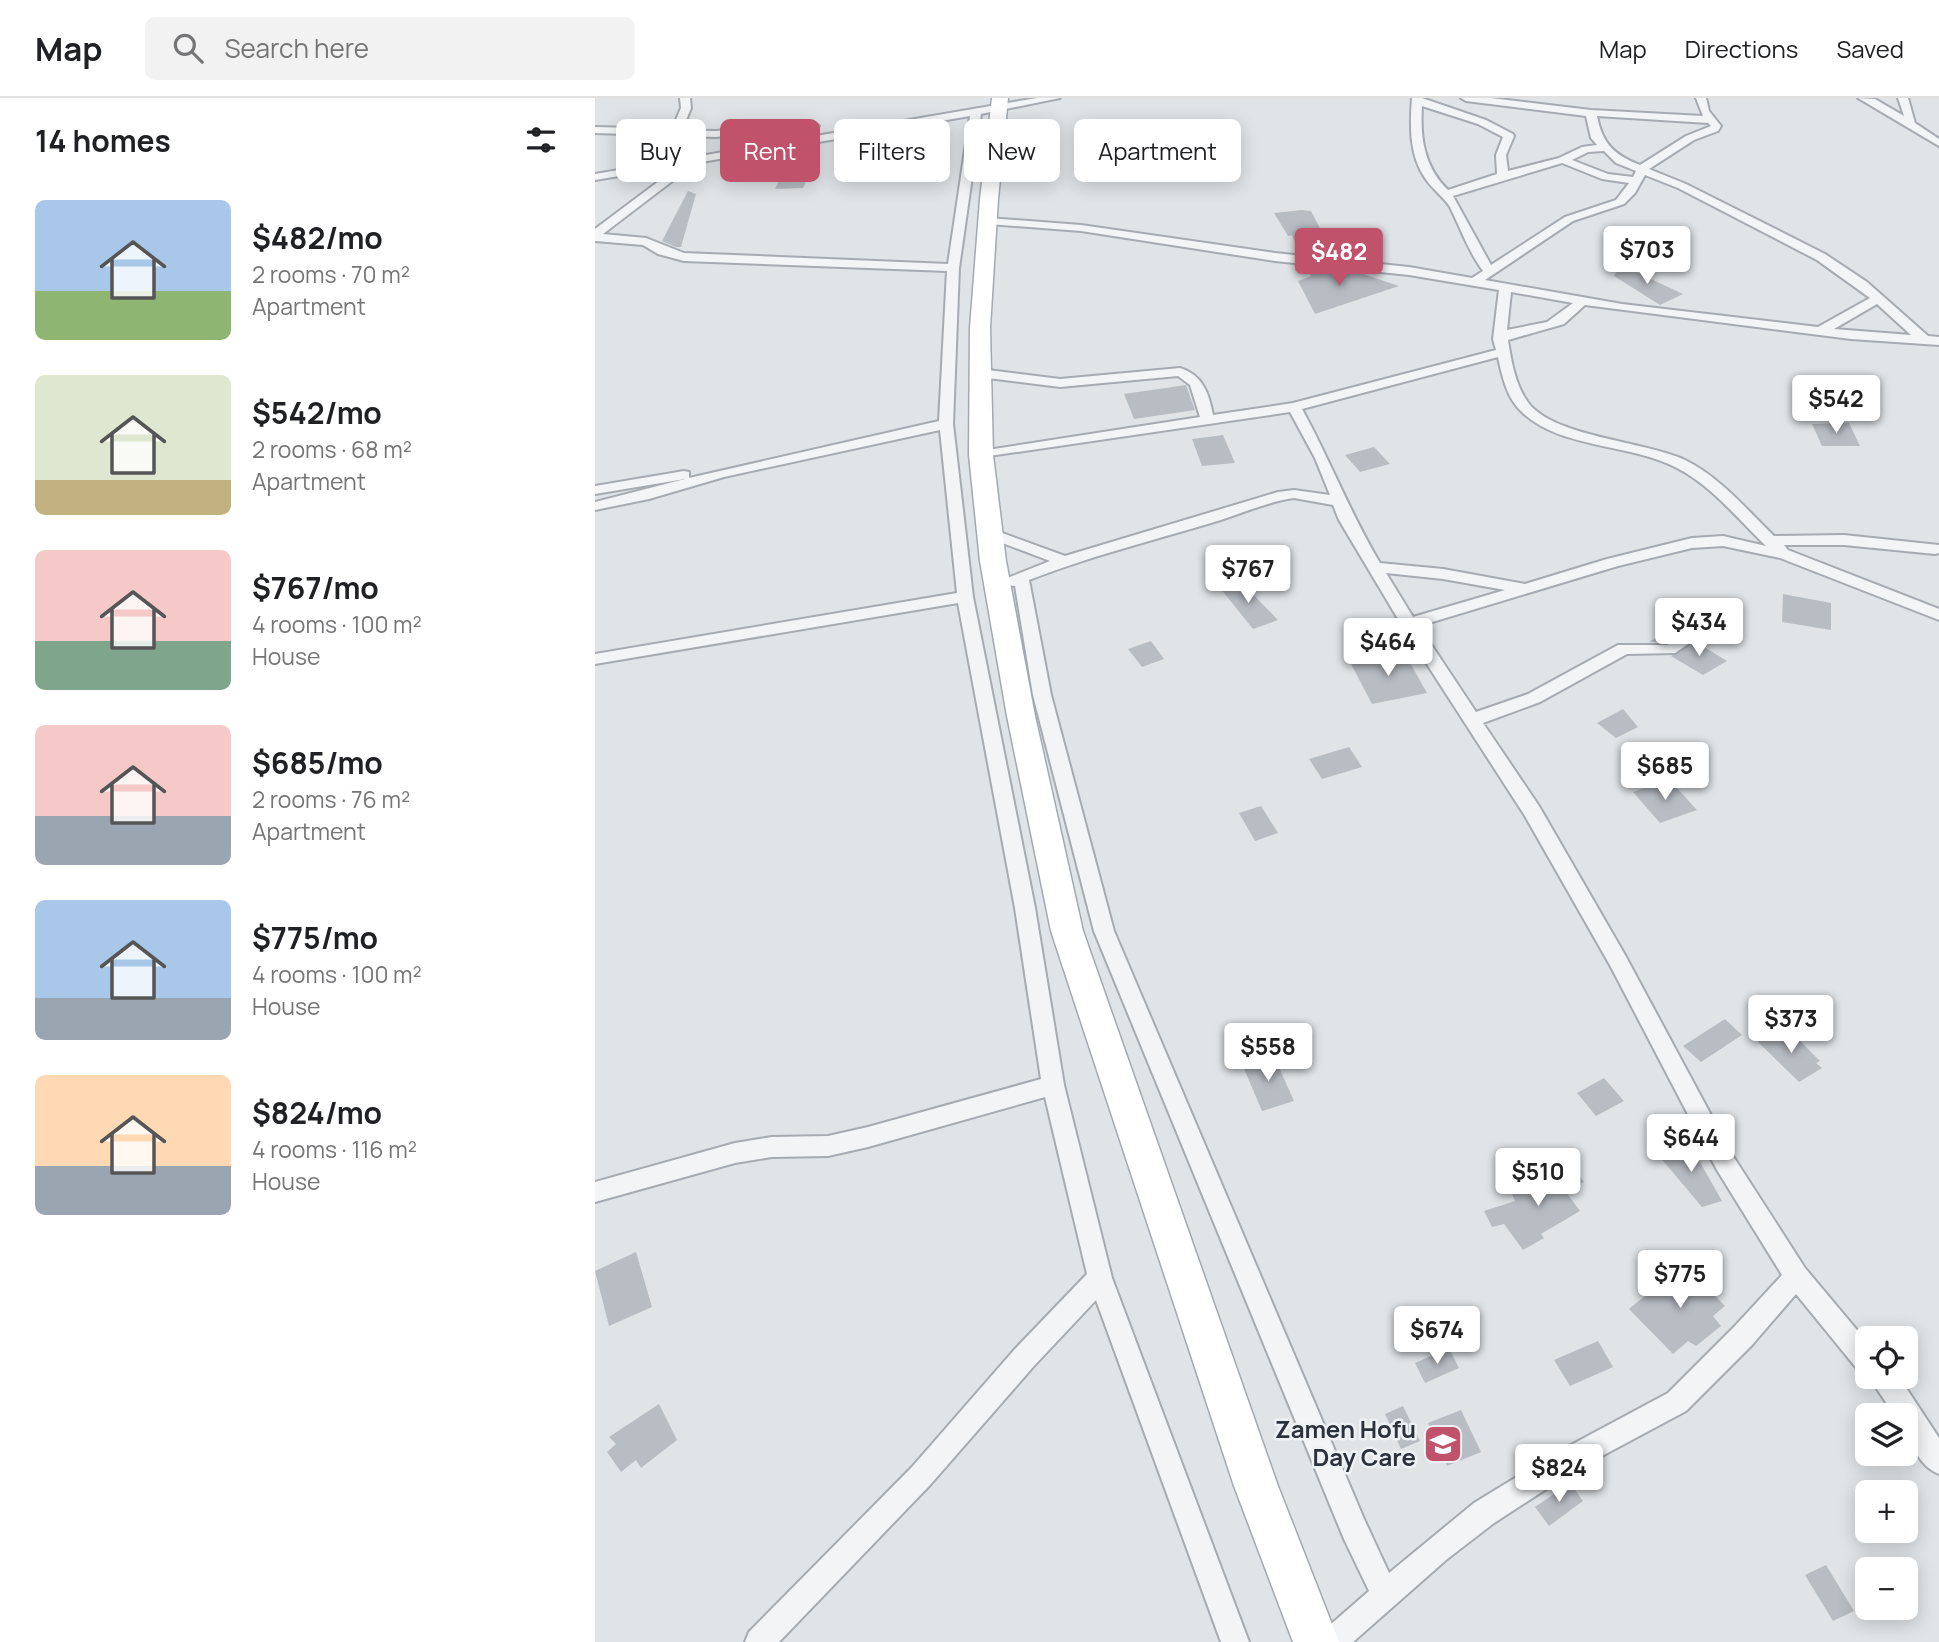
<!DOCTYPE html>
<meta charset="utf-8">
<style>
:root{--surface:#fff;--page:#f2f2f2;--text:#202124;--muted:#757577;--line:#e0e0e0;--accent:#c0526b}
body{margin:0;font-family:Manrope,sans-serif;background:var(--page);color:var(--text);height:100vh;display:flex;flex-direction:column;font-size:26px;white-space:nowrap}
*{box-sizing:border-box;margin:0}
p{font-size:23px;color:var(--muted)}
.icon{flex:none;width:38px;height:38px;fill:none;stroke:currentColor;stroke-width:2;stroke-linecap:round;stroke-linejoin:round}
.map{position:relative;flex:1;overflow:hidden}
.details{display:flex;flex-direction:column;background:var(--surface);width:595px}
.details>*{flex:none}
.banner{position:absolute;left:21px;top:21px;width:665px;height:63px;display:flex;gap:14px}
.fabs{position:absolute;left:1260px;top:1228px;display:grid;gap:14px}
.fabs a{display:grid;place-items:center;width:63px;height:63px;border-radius:10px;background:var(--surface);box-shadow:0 4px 18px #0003;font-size:35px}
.price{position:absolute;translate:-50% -60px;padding:0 16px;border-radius:7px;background:#fff;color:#222;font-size:23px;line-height:46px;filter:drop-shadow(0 2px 4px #0008)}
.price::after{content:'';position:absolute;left:50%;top:42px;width:21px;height:16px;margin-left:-10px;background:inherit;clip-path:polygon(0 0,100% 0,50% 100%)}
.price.active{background:var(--accent);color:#fff}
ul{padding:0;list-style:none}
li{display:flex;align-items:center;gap:21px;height:175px;padding:0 35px}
li span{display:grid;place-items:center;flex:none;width:196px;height:140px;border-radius:10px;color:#555}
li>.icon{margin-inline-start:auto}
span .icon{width:84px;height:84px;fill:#fffc;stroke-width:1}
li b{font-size:30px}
h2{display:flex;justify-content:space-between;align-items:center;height:84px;padding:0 35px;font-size:30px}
.chip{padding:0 24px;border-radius:10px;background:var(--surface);box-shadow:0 4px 18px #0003;font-size:24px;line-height:63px}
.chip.active{background:var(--accent);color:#fff}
header{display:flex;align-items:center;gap:42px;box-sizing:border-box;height:98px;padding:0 35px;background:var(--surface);border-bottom:2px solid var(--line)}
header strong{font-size:33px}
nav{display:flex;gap:38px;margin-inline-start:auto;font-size:24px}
.search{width:490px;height:63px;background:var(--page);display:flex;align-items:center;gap:18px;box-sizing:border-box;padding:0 24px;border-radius:10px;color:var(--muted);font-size:26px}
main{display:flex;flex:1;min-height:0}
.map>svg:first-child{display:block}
.building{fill:#b8bdc4}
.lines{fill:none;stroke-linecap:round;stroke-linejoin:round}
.minor-casing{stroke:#a6abb1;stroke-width:4}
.primary-casing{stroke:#a1a9b2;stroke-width:3}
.minor{fill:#f2f4f6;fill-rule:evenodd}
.primary{fill:#fff;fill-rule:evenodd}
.labels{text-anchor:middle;stroke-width:5;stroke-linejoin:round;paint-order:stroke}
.near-poi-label{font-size:24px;font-weight:bold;fill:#2a333d;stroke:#eff2f5;text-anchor:end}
</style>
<header>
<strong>Map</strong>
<div class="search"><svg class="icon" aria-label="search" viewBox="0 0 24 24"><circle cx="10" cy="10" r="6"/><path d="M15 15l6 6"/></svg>Search here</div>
<nav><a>Map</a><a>Directions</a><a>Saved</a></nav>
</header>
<main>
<section class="details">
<h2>14 homes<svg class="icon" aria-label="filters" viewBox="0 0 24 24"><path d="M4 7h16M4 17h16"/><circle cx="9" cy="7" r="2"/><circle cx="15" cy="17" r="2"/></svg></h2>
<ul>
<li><span style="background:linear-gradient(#a9c7e8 65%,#8fb573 0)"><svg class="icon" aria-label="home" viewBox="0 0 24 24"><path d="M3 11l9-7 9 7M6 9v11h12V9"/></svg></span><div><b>$482/mo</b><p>2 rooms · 70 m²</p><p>Apartment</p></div></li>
<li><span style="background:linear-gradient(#dfe7d0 75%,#c2b280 0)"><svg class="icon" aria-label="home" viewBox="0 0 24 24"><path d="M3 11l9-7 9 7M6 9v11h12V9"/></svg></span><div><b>$542/mo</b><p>2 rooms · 68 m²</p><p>Apartment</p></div></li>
<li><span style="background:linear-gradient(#f6c9c9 65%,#7fa58c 0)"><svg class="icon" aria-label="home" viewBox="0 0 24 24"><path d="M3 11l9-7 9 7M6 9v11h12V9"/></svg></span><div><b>$767/mo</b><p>4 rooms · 100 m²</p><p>House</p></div></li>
<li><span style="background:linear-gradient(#f6c9c9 65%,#9aa5b1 0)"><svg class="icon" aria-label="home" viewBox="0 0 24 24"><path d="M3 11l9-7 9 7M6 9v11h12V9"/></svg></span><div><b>$685/mo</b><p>2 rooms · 76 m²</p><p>Apartment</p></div></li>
<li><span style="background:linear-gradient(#a9c7e8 70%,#9aa5b1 0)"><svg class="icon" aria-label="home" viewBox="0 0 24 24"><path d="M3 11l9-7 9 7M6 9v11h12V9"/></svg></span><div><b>$775/mo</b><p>4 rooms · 100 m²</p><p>House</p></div></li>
<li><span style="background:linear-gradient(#ffd9b3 65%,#9aa5b1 0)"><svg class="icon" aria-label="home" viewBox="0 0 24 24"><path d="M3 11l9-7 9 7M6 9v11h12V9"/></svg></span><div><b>$824/mo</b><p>4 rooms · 116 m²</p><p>House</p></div></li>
</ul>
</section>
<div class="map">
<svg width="1344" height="1544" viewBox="0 0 1344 1544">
<rect width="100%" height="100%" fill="#e0e4e7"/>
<path class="building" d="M341,36L340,57L325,58L319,68L288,67L293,60L249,59L248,50Z
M191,67H219L208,90L180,91Z
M93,93L101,96L86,149H81L67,143Z
M707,112L716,113L729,138L741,137L754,160L705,155L697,137L693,138L679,115Z
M1026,167L1088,196L1065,207L1019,178Z
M712,169L762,174L804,188L720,216L703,183L716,178Z
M591,287L600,312L539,321L529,296Z
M1254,325L1265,348H1227L1217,326Z
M628,337L640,365L607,368L597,341Z
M779,349L795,366L765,374L750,357Z
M645,483L683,522L658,531L625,490Z
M1188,496L1236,505V532L1187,524Z
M1077,529L1087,535L1071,544H1054Z
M556,543L569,561L547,569L533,551Z
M1101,544L1132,563L1108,577L1076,558Z
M803,554H809L832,595L777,606L755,564Z
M1028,611L1043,629L1021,640L1002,625Z
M754,649L767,669L727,681L714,661Z
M1066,684L1073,691L1081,689L1102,712L1065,725L1038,694Z
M666,708L683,735L660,743L644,715Z
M1130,921L1147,937L1106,964L1088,948Z
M1186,930L1200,944L1204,942L1225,963L1221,965L1227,970L1204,984L1163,944Z
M678,956L699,1003L667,1013L647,966Z
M1009,980L1029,1003L1001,1018L982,995Z
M1093,1043L1127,1103L1107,1109L1064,1058Z
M976,1068L989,1084L971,1094L985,1113L946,1136L949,1140L928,1152L909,1126L897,1129L889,1113L920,1103L917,1096L933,1092Z
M41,1154L57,1209L14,1228L0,1173Z
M1089,1166L1130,1208L1118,1218L1126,1228L1101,1248L1093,1243L1078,1256L1034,1211Z
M1003,1243L1018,1269L975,1288L959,1262Z
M854,1250L864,1270L830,1285L820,1265Z
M64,1306L82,1342L46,1370L41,1362L26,1374L12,1354L21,1346L14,1339Z
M808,1308L825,1343L806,1351L790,1316Z
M866,1312L886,1354L852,1368L833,1325Z
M975,1385L988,1403L954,1428L940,1409Z
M1231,1467L1259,1513L1238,1523L1210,1477Z"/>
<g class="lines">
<g class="minor-casing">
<path id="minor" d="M85,0H95L96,10L87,32L120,33L219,25L224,28L219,31L120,39L0,35V29L77,31L86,10Z
M442,0H465L386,16L364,170L358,326L378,499L440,810L469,987L517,1180L654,1544H626L501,1202L438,1269L335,1387L184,1544H150L154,1534L317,1369L420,1251L492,1176L450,999L273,1049L233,1058L177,1059L140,1065L0,1104V1084L140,1045L177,1039L233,1038L273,1029L446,981L420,810L363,505L0,566V556L362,495L345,332L129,379L54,401L0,412V404L90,381L0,396V388L89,373L94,374V380L344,323L352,173L89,163L63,156L48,147L0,143V131L84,68L0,82V76ZM375,18L353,166L89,155L51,140L8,136L101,65Z
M817,0H827L891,22L918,36L919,38L911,57L913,73L964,60L987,49L1002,47L996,40L991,18L871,3L866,0H896L996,12L1108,18L1101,0H1111L1114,13L1126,28L1123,33L1099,42L1054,71L1091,86L1230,156L1272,184L1333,238L1344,239V247L1256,241L990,207L969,226L913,242C916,262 920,286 932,303C956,339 1050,343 1090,362C1125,379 1152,412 1179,438L1249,437L1344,447V455L1340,456L1249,447H1189L1193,452L1344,511V522L1185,460L1128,448L1097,450L1023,468L824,528L881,614L933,596L1023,547H1072L1100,531L1108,536L1080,555L1032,556L945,604L888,625L944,708L1030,857L1138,1058L1210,1170L1272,1244V1275L1263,1272L1201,1196L1157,1247L1091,1313L979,1373L899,1425L851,1462L758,1544H723L727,1534L774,1493L749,1441L499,833L438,597L420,488L410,487L408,484L410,481L455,463L389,438L386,435L394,430L399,432L470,458L683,394L699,392L735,397L720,360L695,314L381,360L379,357L386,353L605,319L595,287L583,278L465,289L385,279L378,275L385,271L465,281L585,270C608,277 614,296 618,317L698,305L901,252L898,241L904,192L814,177L680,163L486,133L393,126L387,123L393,120L486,127L680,155L814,169L877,180L888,173C873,153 866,131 855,109C848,98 837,91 830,80C814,57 815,27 817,0ZM827,8L883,26L908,39L901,57L902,76L853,92C829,69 825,40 827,8ZM1002,18L1113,25L1116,28L1091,38L1045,67C1019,57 1007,45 1002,18ZM1009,53L1021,65L1041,73L1038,79L1013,76L977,62L993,54ZM967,65L1007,81L1034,85L1021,102L970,119L896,167L858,98ZM1050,77L1083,90L1222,162L1275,200L1223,229L1027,206L890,182L978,123L1029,106L1040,95ZM916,194L978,205L952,224L912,232ZM1282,206L1316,237L1239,231ZM903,259C907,278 912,300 926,313C963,351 1036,345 1082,370C1117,388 1143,421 1171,448L1128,438L1097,440L1012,461L930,486L848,471L785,465C755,415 735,362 707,311ZM699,400L738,407L744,422L806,526L930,718L1016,869L1122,1072L1187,1177L1139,1229L1073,1295L961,1355L879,1405L794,1475L769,1421L519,833L456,597L434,482C493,459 555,443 616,425C644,417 670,404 699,400ZM791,475L848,481L910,492L818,519Z
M1263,0L1280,1L1309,18L1303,0H1313L1320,25L1344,41V48Z
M1274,1279H1304L1344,1340V1376C1323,1368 1311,1339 1311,1318H1300Z"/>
</g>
<g class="primary-casing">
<path id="primary" d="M397,0H413L403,101L395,230L398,357L411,463L440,618L488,833L683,1388L744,1544H698L639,1388L456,833L412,618L385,463L374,357L375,230L385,101Z"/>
</g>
<use href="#minor" class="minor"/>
<use href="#primary" class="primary"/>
</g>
<defs>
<g id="school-square" transform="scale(2.0125)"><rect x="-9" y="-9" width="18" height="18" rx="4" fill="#c0526b" stroke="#eff2f5"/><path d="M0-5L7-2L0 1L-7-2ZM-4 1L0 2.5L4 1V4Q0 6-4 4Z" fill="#fff"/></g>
</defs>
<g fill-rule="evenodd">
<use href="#school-square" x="848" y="1346"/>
</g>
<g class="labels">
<g class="near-poi-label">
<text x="821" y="1340">Zamen Hofu<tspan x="821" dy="28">Day Care</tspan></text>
</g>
</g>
</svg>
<div class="fabs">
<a><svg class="icon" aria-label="locate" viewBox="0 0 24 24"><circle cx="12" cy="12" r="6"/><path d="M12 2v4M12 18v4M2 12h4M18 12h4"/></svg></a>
<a><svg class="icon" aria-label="layers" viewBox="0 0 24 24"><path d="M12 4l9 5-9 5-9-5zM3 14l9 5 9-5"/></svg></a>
<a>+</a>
<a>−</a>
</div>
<b class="price" style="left:1052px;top:188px">$703</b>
<b class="price active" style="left:744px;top:190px">$482</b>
<b class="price" style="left:1241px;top:337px">$542</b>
<b class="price" style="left:653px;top:507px">$767</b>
<b class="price" style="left:1104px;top:560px">$434</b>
<b class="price" style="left:793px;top:580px">$464</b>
<b class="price" style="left:1070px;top:704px">$685</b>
<b class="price" style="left:1196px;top:957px">$373</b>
<b class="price" style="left:673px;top:985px">$558</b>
<b class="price" style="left:1096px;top:1076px">$644</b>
<b class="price" style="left:943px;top:1110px">$510</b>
<b class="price" style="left:1085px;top:1212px">$775</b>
<b class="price" style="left:842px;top:1268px">$674</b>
<b class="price" style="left:964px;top:1406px">$824</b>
<div class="banner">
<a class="chip">Buy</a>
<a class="chip active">Rent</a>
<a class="chip">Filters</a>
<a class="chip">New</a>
<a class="chip">Apartment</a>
</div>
</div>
</main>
